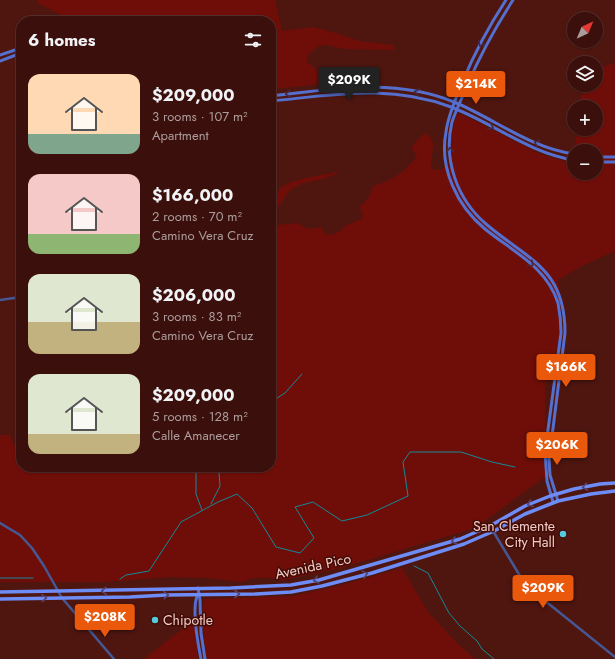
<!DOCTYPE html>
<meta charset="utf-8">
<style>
:root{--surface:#3b100c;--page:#461e1a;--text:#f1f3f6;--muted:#ac9d9d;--line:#54302d;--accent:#ea580c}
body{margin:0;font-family:Jost,sans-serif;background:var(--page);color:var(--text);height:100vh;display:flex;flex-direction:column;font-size:15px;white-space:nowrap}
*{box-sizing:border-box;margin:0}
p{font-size:13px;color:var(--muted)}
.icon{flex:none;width:22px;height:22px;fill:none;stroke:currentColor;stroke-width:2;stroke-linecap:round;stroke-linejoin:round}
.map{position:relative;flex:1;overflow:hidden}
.drawer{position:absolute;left:16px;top:16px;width:260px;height:456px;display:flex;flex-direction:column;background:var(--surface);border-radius:16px;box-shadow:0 1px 3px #0004,0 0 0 1px var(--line)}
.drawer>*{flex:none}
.needle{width:26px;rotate:44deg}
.tools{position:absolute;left:567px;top:12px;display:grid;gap:8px}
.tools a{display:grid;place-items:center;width:36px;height:36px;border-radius:50%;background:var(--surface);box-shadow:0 1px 3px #0004,0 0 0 1px var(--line);font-size:20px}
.price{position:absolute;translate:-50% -34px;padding:0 9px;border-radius:4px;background:var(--accent);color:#fff;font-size:13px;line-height:26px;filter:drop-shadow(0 1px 2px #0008)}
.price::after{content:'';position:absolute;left:50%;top:24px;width:12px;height:9px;margin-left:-6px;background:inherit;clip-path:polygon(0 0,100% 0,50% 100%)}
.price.active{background:#222;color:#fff}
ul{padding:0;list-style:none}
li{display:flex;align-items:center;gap:12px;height:100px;padding:0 12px}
li span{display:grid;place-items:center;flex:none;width:112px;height:80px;border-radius:12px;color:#555}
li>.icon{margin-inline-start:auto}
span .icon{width:48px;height:48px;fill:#fffc;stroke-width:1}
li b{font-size:17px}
h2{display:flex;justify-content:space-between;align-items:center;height:48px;padding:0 12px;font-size:17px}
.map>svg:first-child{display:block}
.green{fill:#6f0e08;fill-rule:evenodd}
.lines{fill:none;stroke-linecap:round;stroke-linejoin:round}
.stream{stroke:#148998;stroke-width:1}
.tertiary{stroke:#465894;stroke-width:2.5}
.secondary{stroke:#546fce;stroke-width:3}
.trunk{stroke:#6e8cf6;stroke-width:3.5}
.oneway{stroke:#482942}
.oneway2{stroke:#564572}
.poi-dot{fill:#54cadd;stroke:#430b06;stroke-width:1.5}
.labels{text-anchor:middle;stroke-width:3;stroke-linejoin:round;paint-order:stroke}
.poi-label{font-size:14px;fill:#f1ccc6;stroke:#430b06;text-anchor:end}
.street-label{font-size:14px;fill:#f1ccc6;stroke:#430b06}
</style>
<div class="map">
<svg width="615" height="659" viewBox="0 0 615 659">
<rect width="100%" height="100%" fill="#4f1610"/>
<path class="green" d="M38,0H275L282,31L313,27L339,34L359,41L393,45L395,50L344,49L327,45L319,46L312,51L307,56V62L317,70L331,77L334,83L271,89V21H72L38,3Z
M615,63V251L582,266L558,280L560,299L561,334L545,386V477L475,528L341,568L284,580L273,578H253L242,582L205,578L170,577L104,582H0V435H10L14,444L19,451L21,450V467H271V226L297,223L308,229L321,227C327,239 332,235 342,230L343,227L363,218L360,207L369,197L373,186C396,179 401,174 417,157L411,147L424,133C441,140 428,157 432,169C438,172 446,167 452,165L451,137L456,115H463L540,154L571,163L578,129H596V107H582L579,101L587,85H596V73L601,67ZM574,151H596V173H574Z
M337,172V174L323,179L303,183L290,190L276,210L271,211V197C277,194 280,187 285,185C301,177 320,176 337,172Z
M402,568L428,612L458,644L475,659H207C203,639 202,619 204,599L292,596L338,586Z
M194,620L198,659H144L190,623Z"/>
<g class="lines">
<path class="stream" d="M271,408L274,400L285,393L302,374
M189,467L196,473V494L202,510
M211,504L220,486L219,473L221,467
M414,566L428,573L449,613L460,626L477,641L482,649L494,659
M0,578H33
M120,579L126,575L149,571L181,522L218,502L237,494L252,508L276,547L300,553L314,538L295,507L313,502L342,521L367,515L408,496L403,462L410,452H461L492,462L515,467"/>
<path class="tertiary" d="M0,300L21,297
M0,523L20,535L32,548L44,566L62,598L114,659
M490,526L520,576L539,596L615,657"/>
<path class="secondary" d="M506,0C489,26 474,54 462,83C456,99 448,115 446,132C439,168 457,206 485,229C512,251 547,267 558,303C560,313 561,323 561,333L545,452L547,481L553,502
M513,0C495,28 480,55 467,86C462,98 456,110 452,122C443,160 457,199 486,224C528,260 565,268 565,333L549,460L550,475L558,501
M0,55L21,48
M0,61L21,53
M271,96C333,89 395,78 454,102C495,119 530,148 574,154
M271,101C335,95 389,84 451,107C493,123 529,153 574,160
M596,157H615
M596,162H615
M198,588L200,600L201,633L205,659
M198,594C191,607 198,644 201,659"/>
<path class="trunk" d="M0,592L231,588L291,585L319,580L460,539L490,526L525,506L550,496L574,489L600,484L615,483
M0,599L130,597L166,595L256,594L291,592L322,586L372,573L464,544L494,531L525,514L558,501L591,494L615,491"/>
</g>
<defs><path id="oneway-chevron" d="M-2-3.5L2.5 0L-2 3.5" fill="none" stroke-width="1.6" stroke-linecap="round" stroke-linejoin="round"/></defs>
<g class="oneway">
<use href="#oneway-chevron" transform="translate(481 44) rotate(117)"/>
<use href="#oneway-chevron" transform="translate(417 92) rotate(-169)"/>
<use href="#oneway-chevron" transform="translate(288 94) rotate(174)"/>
<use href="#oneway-chevron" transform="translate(491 127) rotate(27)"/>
<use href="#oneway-chevron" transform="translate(537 143) rotate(-159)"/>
<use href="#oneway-chevron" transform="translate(450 150) rotate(-93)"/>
<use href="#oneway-chevron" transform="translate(531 264) rotate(43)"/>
</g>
<g class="oneway2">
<use href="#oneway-chevron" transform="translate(585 487) rotate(170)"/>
<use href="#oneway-chevron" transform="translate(530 504) rotate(157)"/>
<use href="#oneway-chevron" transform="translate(454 541) rotate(163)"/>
<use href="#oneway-chevron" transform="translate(365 574) rotate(-15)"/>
<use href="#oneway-chevron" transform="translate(316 580) rotate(167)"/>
<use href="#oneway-chevron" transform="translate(104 591) rotate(178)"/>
<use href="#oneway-chevron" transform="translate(237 594)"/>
<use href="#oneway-chevron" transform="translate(166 595) rotate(-3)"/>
<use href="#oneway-chevron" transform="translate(44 598) rotate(-1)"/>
</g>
<g class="poi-dot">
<circle cx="563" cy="534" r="4"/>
<circle cx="155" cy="620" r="4"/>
</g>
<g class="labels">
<g class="poi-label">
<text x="555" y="531">San Clemente<tspan x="555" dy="16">City Hall</tspan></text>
<text x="163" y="625" text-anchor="start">Chipotle</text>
</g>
<g class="street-label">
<text transform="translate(313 566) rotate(-12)" y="5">Avenida Pico</text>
</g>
</g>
</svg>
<div class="tools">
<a><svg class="needle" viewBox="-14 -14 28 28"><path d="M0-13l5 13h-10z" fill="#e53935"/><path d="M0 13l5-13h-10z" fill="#ac9d9d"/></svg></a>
<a><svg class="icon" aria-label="layers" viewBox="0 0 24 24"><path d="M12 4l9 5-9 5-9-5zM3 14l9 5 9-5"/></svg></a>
<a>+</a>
<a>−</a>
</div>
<b class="price active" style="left:349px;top:101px">$209K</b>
<b class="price" style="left:476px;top:105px">$214K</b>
<b class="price" style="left:566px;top:388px">$166K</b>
<b class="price" style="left:557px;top:466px">$206K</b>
<b class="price" style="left:543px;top:609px">$209K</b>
<b class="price" style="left:105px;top:638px">$208K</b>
<section class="drawer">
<h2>6 homes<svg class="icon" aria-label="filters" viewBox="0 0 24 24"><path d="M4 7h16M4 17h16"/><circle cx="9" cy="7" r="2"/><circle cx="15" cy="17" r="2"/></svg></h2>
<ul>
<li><span style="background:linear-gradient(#ffd9b3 75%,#7fa58c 0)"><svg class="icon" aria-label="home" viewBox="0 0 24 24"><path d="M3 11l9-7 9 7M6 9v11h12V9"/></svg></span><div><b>$209,000</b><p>3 rooms · 107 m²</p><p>Apartment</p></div></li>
<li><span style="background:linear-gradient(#f6c9c9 75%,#8fb573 0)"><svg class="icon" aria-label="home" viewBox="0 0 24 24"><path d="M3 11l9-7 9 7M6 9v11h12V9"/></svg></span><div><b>$166,000</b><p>2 rooms · 70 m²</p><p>Camino Vera Cruz</p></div></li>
<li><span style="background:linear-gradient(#dfe7d0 60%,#c2b280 0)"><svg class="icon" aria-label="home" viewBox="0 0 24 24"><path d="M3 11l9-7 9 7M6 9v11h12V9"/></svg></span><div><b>$206,000</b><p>3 rooms · 83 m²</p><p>Camino Vera Cruz</p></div></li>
<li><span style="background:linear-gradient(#dfe7d0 75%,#c2b280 0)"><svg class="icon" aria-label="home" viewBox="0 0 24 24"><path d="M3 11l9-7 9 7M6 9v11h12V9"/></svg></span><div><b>$209,000</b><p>5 rooms · 128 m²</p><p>Calle Amanecer</p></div></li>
</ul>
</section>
</div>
